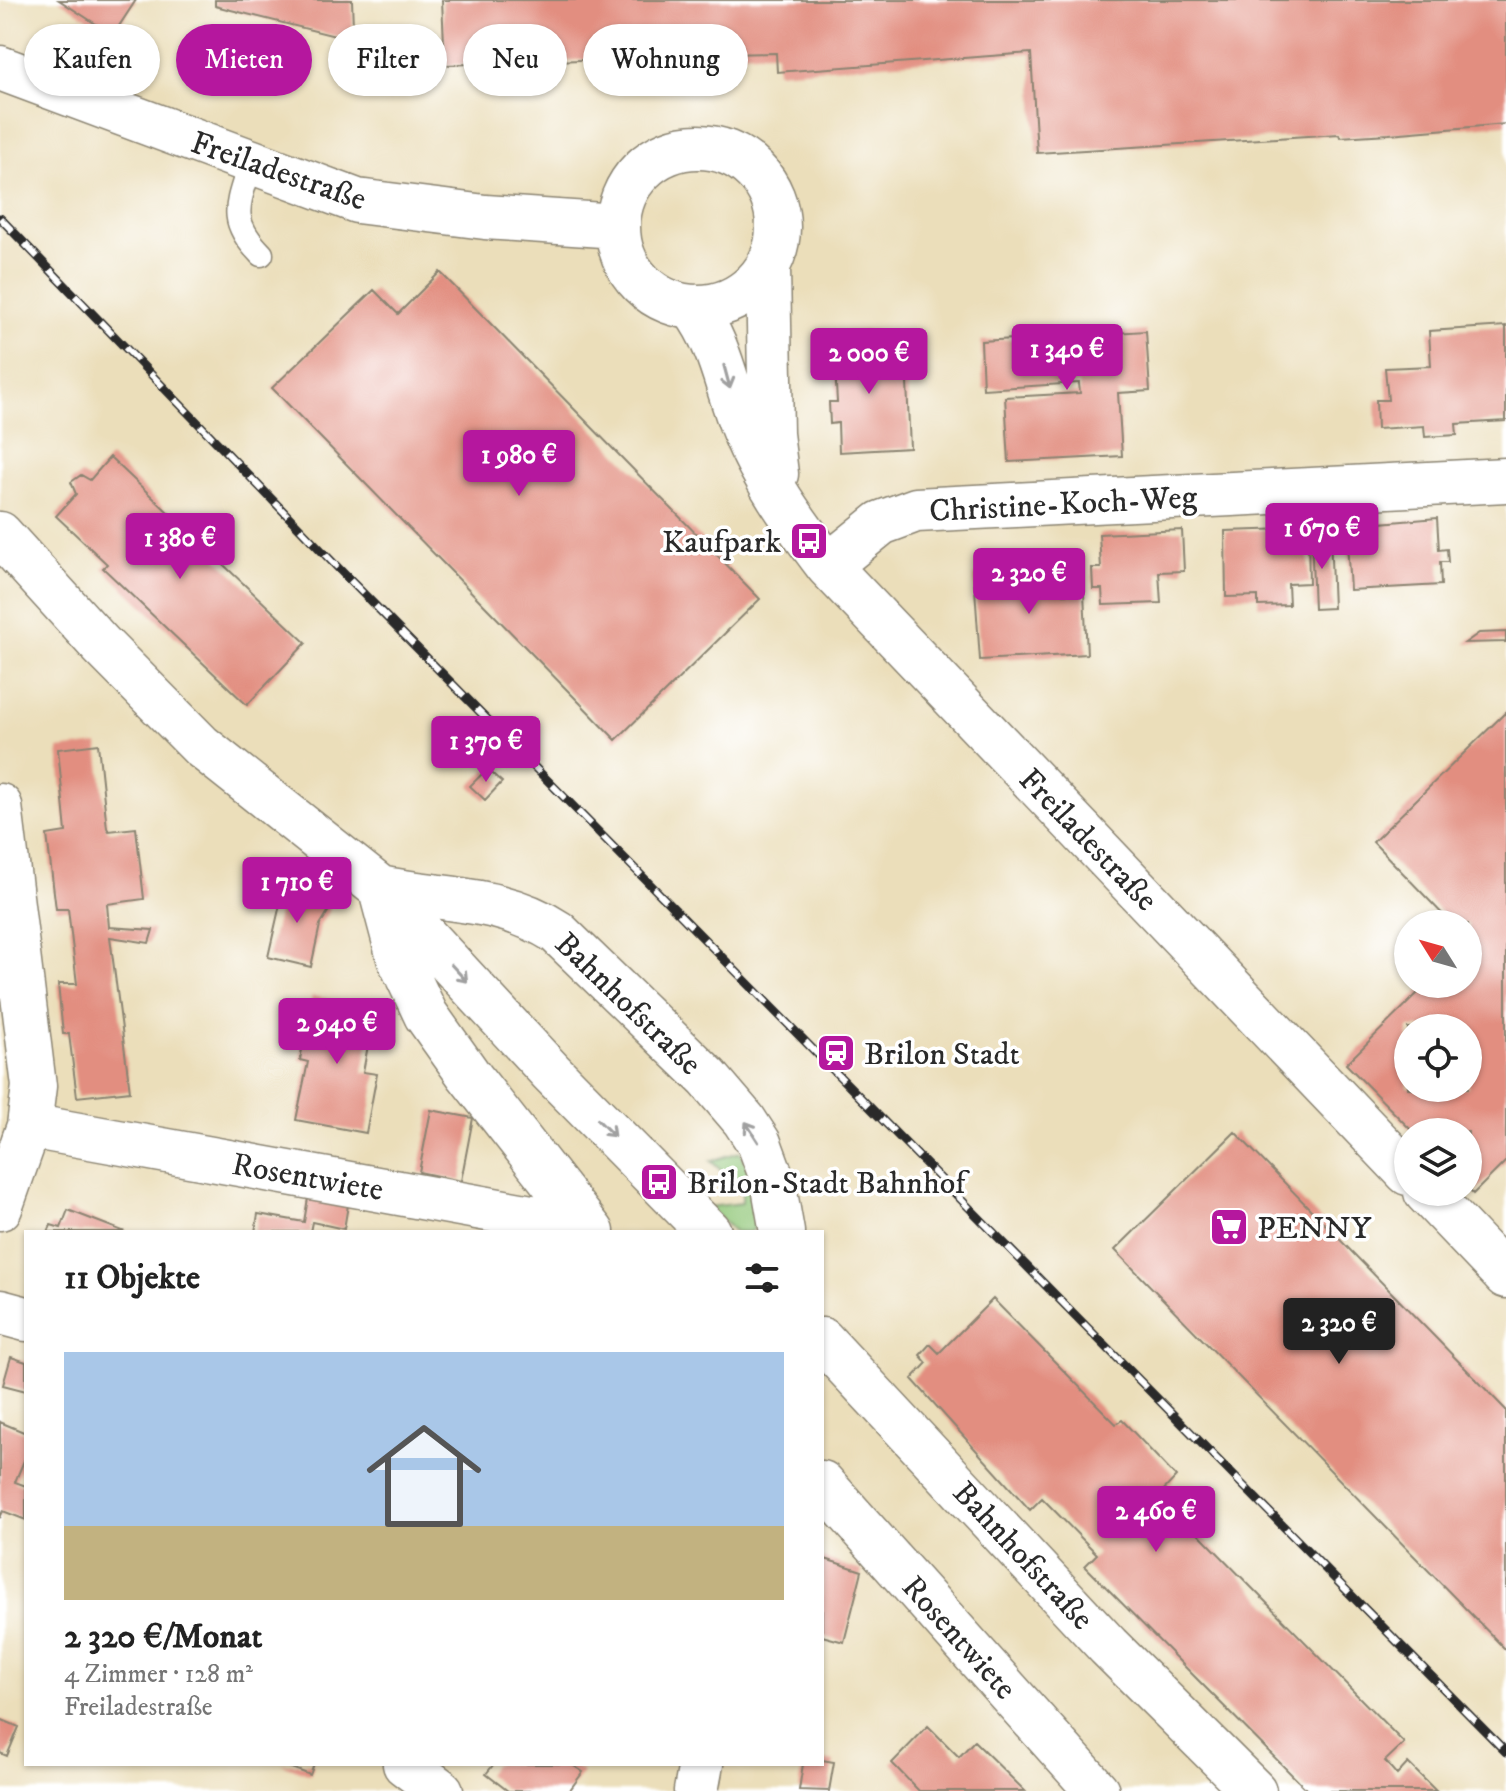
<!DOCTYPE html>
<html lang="de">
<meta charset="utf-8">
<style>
:root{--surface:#fff;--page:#f6f6f6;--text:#222;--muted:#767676;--accent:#b5179e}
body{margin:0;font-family:"IM FELL DW Pica",serif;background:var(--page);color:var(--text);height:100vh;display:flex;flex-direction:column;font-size:30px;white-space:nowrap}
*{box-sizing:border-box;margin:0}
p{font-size:26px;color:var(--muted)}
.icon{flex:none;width:44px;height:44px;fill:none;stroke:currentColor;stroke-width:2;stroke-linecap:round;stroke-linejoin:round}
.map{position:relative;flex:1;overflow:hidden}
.drawer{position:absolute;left:24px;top:1230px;width:800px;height:536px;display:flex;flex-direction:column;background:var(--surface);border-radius:0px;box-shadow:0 2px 6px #0004}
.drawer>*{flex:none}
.banner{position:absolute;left:24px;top:24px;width:800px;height:72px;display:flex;gap:16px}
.needle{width:52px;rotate:307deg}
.controls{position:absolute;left:1394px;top:910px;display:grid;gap:16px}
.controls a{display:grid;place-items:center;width:88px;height:88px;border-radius:50%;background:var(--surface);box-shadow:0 2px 6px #0004;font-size:40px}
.price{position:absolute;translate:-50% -68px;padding:0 18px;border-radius:8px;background:var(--accent);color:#fff;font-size:26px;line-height:52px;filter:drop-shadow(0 2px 4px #0008)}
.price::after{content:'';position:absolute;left:50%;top:48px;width:24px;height:18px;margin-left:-12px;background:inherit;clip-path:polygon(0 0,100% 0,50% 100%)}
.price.active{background:#222;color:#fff}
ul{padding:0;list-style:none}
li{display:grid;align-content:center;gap:16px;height:424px;padding:0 40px}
li span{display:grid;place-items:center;height:248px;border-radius:0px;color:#555}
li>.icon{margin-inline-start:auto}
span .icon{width:144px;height:144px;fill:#fffc;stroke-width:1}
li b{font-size:34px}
h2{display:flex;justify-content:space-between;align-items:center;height:96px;padding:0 40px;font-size:34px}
.pill{padding:0 28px;border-radius:36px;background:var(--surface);box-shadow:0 2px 6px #0004;font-size:28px;line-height:72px}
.pill.active{background:var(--accent);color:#fff}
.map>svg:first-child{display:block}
.green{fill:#93c87a;stroke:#5f7a52;stroke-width:2}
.building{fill:#e28e80;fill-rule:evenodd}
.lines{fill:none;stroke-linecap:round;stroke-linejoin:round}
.lane-casing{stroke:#8b8472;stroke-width:27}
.street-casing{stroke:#8b8472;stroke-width:47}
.lane{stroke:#fff;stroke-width:24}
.street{stroke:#fff;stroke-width:44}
.rail-casing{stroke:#2b2b2b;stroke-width:9}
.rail{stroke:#fff;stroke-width:6;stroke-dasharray:18;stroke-linecap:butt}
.oneway{stroke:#a0a0a0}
.labels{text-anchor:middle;stroke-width:7;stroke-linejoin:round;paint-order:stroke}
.street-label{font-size:32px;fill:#2b2b2b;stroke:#fff}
.poi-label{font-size:32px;fill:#2b2b2b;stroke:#fff;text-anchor:start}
</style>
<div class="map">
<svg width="1506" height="1791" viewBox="0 0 1506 1791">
<rect width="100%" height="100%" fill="#fff"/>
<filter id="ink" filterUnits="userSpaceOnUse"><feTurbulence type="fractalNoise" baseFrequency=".0125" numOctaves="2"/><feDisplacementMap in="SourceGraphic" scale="16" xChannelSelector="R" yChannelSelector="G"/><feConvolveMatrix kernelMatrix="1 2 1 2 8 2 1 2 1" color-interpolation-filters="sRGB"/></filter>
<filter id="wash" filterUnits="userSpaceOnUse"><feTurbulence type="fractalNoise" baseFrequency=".006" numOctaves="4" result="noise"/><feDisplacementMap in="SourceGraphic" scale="32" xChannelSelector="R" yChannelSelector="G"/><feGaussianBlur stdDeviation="1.8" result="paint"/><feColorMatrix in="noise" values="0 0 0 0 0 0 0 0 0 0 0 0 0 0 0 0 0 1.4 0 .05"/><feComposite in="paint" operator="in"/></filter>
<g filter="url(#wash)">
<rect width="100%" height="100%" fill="#ebdeba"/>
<path class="green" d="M740,1152L750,1170L758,1222L751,1232H735L708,1207L742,1203V1190L711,1161Z"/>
<g id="blocks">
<path class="building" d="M59,0H136L113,35Z
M215,0H352L353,27L339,37L215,6Z
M442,0H1506V124L1389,134L1340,137L1339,134L1037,153L1031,53L777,72L776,53L724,54L725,73L636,77L635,58L445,65Z
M440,272L760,599L616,740L272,388L374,290L398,314Z
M1506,326V421L1456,424L1457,435L1425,437L1424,426L1377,429L1376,400H1388L1385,368L1431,366L1429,331Z
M875,330L876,362L906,361L910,448L839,452L838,423L830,424L829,402H837L833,332Z
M1146,331L1150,391L1118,393L1122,456L1009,462L1005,397L1080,393L1079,383L983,389L981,341Z
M110,457L306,643L247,705L103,568L107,564L56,516L76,494L71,482L81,475L90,480Z
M1437,518L1439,550L1447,549L1448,562H1440L1441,585L1350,590L1346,526Z
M1287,529V536H1308L1309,583L1288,584L1289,605L1258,606V596L1226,597L1225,531Z
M1182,530L1184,571L1159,572L1161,603L1103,605L1102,589H1093L1092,568H1101L1099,534Z
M1311,534H1330L1333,608L1314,609Z
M1063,570L1064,594L1084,593L1087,654L980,660L974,575Z
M1506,632V642L1465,643L1479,633Z
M1506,712V1161L1473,1194L1468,1189V1132H1413L1346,1064L1427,984H1468V924H1452L1373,842ZM1408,1028H1468V1088H1408Z
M98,744L107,828L109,831L136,828L144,899L107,904L109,927L153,930L149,943L110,937L130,1091L77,1097L69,1034H63L58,984H77L68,909H56L47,835L66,832L58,749Z
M487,769L502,782L485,800L470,786Z
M287,874L331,907L320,925L311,967L268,957Z
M312,996L375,1008L363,1072L377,1074L366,1133L296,1120L308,1062L300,1060Z
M431,1110L473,1118L461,1181L419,1172Z
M1235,1132L1506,1410V1650L1115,1250Z
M308,1198L348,1205L344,1229L312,1222L310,1232H255L258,1214L304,1222Z
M68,1210L125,1232H48L51,1225L61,1228Z
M993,1299L1116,1424L1122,1420L1176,1477L1160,1494L1404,1743L1385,1761L1397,1775L1408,1763L1436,1791H1308L1085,1566L1097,1554L1042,1498L1030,1510L912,1379L927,1363L920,1355L930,1344L939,1353Z
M11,1357L26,1362V1391L3,1385Z
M0,1422L26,1433V1456L15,1482L26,1486V1520L3,1511L0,1518Z
M822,1558L862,1571L844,1642L822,1636Z
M0,1719L19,1727L7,1756L0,1753Z
M928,1726L959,1757L974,1741L1025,1791H919L892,1763Z
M822,1760L834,1762L829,1791L799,1790L803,1764H822Z
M281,1764H314L310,1775Z
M494,1764H571L583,1772L569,1791H508L486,1774Z"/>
</g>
</g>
<g filter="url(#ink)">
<use href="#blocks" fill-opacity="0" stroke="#8b8472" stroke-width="2"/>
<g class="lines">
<g class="lane-casing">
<path id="lane" d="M251,162C238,205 227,219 261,254"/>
</g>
<g class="street-casing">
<path id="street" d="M0,68L357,201L485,217L617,226
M618 227a80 80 0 1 1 160 0a80 80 0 1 1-160 0Z
M768,269L771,434L776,474
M693,308C722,346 726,388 744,431C763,479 797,525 828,566L1408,1173
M0,534L101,645L201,746L380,888L551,1072L709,1232
M828,566L881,523L916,510L1506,480
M0,806L34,1086L29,1126L0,1208
M380,888C441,900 504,897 557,932L708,1078L744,1120L759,1143L773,1181L782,1232
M382,894L399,958L426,1015L468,1074L592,1232
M29,1126L587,1227
M1426,1192L1506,1276
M0,1312L26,1319
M822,1340L1108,1646L1254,1791
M822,1483L1097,1791
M405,1764L441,1791
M696,1791L701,1764"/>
</g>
<use href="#lane" class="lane"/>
<use href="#street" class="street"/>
<g class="rail-casing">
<path id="rail" d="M0,218L343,573L1506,1752"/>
</g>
<use href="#rail" class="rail"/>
</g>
<defs><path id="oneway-shaft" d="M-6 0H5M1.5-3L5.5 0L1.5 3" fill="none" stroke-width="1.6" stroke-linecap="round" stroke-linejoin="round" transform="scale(2)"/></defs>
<g class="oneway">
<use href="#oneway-shaft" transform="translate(727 377) rotate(75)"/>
<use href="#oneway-shaft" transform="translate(459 973) rotate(47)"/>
<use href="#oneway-shaft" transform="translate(606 1128) rotate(45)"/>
<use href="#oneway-shaft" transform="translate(752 1132) rotate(-123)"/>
</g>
</g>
<defs>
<g id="bus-square" transform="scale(2)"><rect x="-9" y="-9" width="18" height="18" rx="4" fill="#b5179e" stroke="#fff"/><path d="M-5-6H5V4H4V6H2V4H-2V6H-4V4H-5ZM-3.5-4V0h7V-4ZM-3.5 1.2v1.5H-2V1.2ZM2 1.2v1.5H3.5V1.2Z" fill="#fff"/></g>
<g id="station-square" transform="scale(2)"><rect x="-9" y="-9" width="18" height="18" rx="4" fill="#b5179e" stroke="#fff"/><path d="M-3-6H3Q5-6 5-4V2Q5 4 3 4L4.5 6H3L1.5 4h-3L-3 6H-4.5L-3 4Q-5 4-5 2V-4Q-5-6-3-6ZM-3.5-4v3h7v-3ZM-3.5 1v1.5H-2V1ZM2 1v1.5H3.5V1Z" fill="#fff"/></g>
<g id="supermarket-square" transform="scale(2)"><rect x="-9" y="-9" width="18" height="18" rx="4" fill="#b5179e" stroke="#fff"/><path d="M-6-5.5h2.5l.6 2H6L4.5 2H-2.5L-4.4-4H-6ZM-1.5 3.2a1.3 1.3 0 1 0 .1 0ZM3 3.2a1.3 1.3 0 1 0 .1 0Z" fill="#fff"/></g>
</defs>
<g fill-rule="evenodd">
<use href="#bus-square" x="809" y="541"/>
<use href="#station-square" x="836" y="1053"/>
<use href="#bus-square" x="659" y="1182"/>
<use href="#supermarket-square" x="1229" y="1227"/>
</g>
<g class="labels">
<g class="street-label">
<text transform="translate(279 170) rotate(19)" y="11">Freiladestraße</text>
<text transform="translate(1063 503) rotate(-3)" y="11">Christine-Koch-Weg</text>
<text transform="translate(1089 839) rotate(46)" y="11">Freiladestraße</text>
<text transform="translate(629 1003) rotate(44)" y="11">Bahnhofstraße</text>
<text transform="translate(308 1176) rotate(10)" y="11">Rosentwiete</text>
<text transform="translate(1024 1555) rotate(47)" y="11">Bahnhofstraße</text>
<text transform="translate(960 1637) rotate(48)" y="11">Rosentwiete</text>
</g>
<g class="poi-label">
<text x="781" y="552" text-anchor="end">Kaufpark</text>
<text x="864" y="1064">Brilon Stadt</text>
<text x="687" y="1193">Brilon-Stadt Bahnhof</text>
<text x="1257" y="1238">PENNY</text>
</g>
</g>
</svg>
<div class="controls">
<a><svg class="needle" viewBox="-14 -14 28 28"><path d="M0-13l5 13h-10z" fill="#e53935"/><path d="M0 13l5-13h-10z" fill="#767676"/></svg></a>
<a><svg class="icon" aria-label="locate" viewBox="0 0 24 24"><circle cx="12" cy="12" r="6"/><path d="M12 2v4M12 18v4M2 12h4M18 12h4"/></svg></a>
<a><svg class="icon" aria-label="layers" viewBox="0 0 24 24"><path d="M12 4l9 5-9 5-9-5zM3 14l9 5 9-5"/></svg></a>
</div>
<b class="price" style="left:1067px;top:392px">1 340 €</b>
<b class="price" style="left:869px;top:396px">2 000 €</b>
<b class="price" style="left:519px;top:498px">1 980 €</b>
<b class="price" style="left:1322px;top:571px">1 670 €</b>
<b class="price" style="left:180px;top:581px">1 380 €</b>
<b class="price" style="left:1029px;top:616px">2 320 €</b>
<b class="price" style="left:486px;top:784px">1 370 €</b>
<b class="price" style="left:297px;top:925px">1 710 €</b>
<b class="price" style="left:337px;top:1066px">2 940 €</b>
<b class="price active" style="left:1339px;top:1366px">2 320 €</b>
<b class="price" style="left:1156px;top:1554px">2 460 €</b>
<div class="banner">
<a class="pill">Kaufen</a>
<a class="pill active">Mieten</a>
<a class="pill">Filter</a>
<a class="pill">Neu</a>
<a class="pill">Wohnung</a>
</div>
<section class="drawer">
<h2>11 Objekte<svg class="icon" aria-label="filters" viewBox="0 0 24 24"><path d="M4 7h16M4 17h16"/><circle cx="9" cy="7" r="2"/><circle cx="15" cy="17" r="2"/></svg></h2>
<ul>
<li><span style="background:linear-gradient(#a9c7e8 70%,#c2b280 0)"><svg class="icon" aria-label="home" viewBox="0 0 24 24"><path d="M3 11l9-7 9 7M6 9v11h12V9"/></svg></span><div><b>2 320 €/Monat</b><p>4 Zimmer · 128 m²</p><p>Freiladestraße</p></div></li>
</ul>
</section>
</div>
